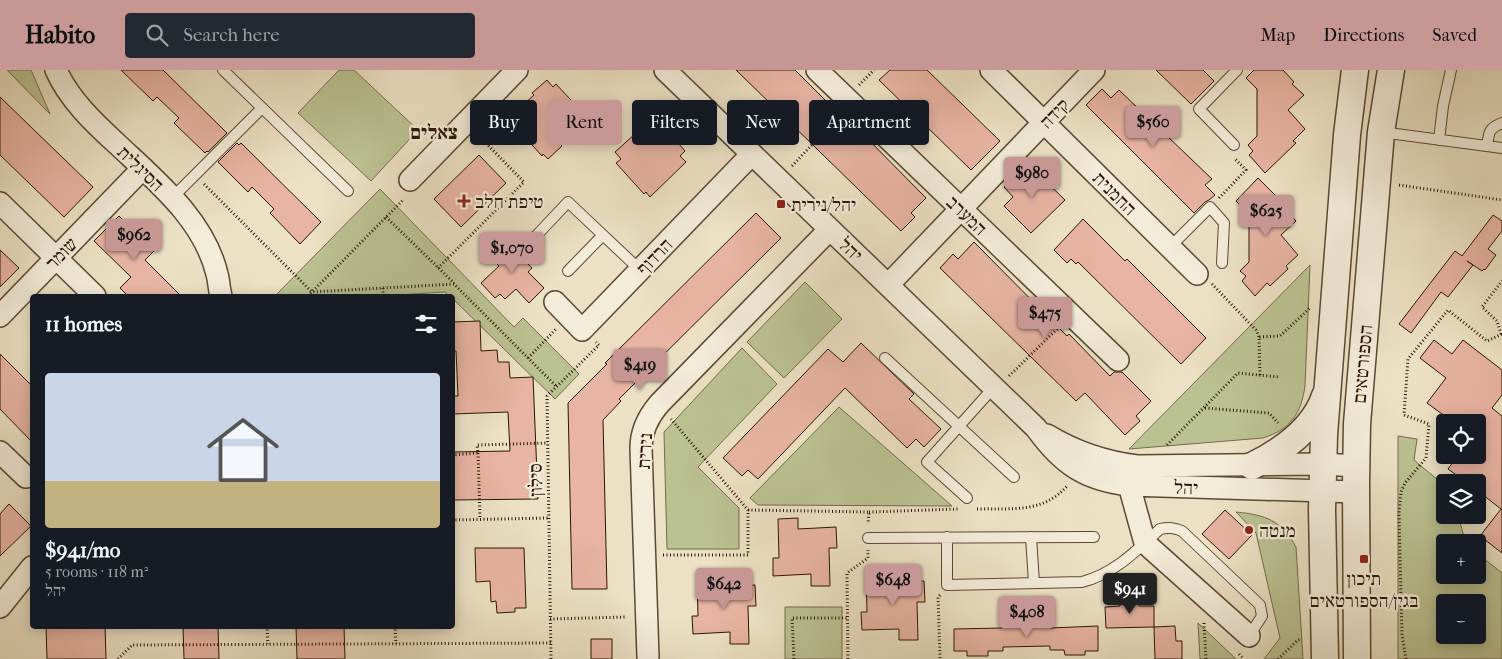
<!DOCTYPE html>
<meta charset="utf-8">
<style>
:root{--surface:#171b24;--page:#242831;--text:#f1f3f6;--muted:#9ea1a6;--accent:#c59692}
body{margin:0;font-family:"IM FELL French Canon","Frank Ruhl Libre",serif;background:var(--page);color:var(--text);height:100vh;display:flex;flex-direction:column;font-size:19px;white-space:nowrap}
*{box-sizing:border-box;margin:0}
p{font-size:16px;color:var(--muted)}
.icon{flex:none;width:28px;height:28px;fill:none;stroke:currentColor;stroke-width:2;stroke-linecap:round;stroke-linejoin:round}
.map{position:relative;flex:1;overflow:hidden}
.sheet{position:absolute;left:30px;top:224px;width:425px;height:335px;display:flex;flex-direction:column;background:var(--surface);border-radius:5px;box-shadow:0 2px 12px #0003}
.sheet>*{flex:none}
.guide{position:absolute;left:470px;top:30px;width:475px;height:45px;display:flex;gap:10px}
.fabs{position:absolute;left:1436px;top:344px;display:grid;gap:10px}
.fabs a{display:grid;place-items:center;width:50px;height:50px;border-radius:5px;background:var(--surface);box-shadow:0 2px 12px #0003;font-size:25px}
.price{position:absolute;translate:-50% -42px;padding:0 11px;border-radius:5px;background:var(--accent);color:#111;font-size:16px;line-height:32px;filter:drop-shadow(0 1px 2px #0008)}
.price::after{content:'';position:absolute;left:50%;top:30px;width:15px;height:11px;margin-left:-8px;background:inherit;clip-path:polygon(0 0,100% 0,50% 100%)}
.price.current{background:#222;color:#fff}
ul{padding:0;list-style:none}
li{display:grid;align-content:center;gap:10px;height:265px;padding:0 15px}
li span{display:grid;place-items:center;height:155px;border-radius:5px;color:#555}
li>.icon{margin-inline-start:auto}
span .icon{width:90px;height:90px;fill:#fffc;stroke-width:1}
li b{font-size:21px}
h2{display:flex;justify-content:space-between;align-items:center;height:60px;padding:0 15px;font-size:21px}
.pill{padding:0 18px;border-radius:5px;background:var(--surface);box-shadow:0 2px 12px #0003;font-size:18px;line-height:45px}
.pill.current{background:var(--accent);color:#111}
header{display:flex;align-items:center;gap:30px;box-sizing:border-box;height:70px;padding:0 25px;background:var(--accent);color:#111}
header strong{font-size:24px}
nav{display:flex;gap:28px;margin-inline-start:auto;font-size:18px}
.search{width:350px;height:45px;background:var(--page);display:flex;align-items:center;gap:12px;box-sizing:border-box;padding:0 18px;border-radius:5px;color:var(--muted);font-size:19px}
.map>svg:first-child{display:block}
.green{fill:#bbc292;stroke:#726c4a;fill-rule:evenodd}
.building{fill:#e8b4a3;stroke:#291603}
.lines{fill:none;stroke-linecap:round;stroke-linejoin:round}
.service-casing{stroke:#5a4933;stroke-width:12}
.minor-casing{stroke:#5a4933;stroke-width:24}
.tertiary-casing{stroke:#5a4933;stroke-width:29}
.path{stroke:#291603;stroke-width:3;stroke-dasharray:1 2.5;stroke-linecap:butt}
.service{stroke:#f3ecd9;stroke-width:10}
.minor{stroke:#f3ecd9;stroke-width:21}
.tertiary{stroke:#f3ecd9;stroke-width:26}
.poi-dot{fill:#8f2418;stroke:#f3ecd9;stroke-width:2}
.labels{text-anchor:middle;stroke-width:4.5;stroke-linejoin:round;paint-order:stroke}
.street-label{font-size:19px;fill:#291603;stroke:#f3ecd9}
.poi-label{font-size:19px;fill:#291603;stroke:#f3ecd9;text-anchor:start}
.neighbourhood-label{font-size:20px;font-weight:bold;fill:#291603;stroke:#f3ecd9}
</style>
<header>
<strong>Habito</strong>
<div class="search"><svg class="icon" aria-label="search" viewBox="0 0 24 24"><circle cx="10" cy="10" r="6"/><path d="M15 15l6 6"/></svg>Search here</div>
<nav><a>Map</a><a>Directions</a><a>Saved</a></nav>
</header>
<div class="map">
<svg width="1502" height="589" viewBox="0 0 1502 589">
<rect width="100%" height="100%" fill="#ece1c4"/>
<filter id="stains"><feTurbulence type="fractalNoise" baseFrequency=".004" numOctaves="4"/><feColorMatrix values="0 0 0 0 .2 0 0 0 0 .09 0 0 0 0 .02 0 0 0 .5 -.17"/></filter>
<radialGradient id="worn" r=".72"><stop offset=".6" stop-color="#630" stop-opacity="0"/><stop offset="1" stop-color="#630" stop-opacity=".3"/></radialGradient>
<path class="green" d="M7,0H31L50,44Z
M339,0H354L418,60L371,111L298,43Z
M380,119L514,257L523,248L579,304L555,329L453,229L452,226H449L445,222L381,226H275Z
M1310,195L1305,316C1301,344 1291,359 1263,368L1129,379Z
M805,212L842,249L784,308L747,272Z
M742,278L777,314L698,397L739,438V479H667L664,362Z
M839,337L952,436L758,435L750,428Z
M1398,366L1417,369L1414,390L1445,416V445H1458L1463,463L1468,472H1445V505H1478V484L1502,503V589H1398ZM1445,532H1478V565H1445Z
M1236,442C1266,445 1281,450 1296,477L1303,589H1264L1280,568L1256,463Z
M785,537H842V589H785Z
M1198,553L1236,589H1200Z"/>
<path class="building" d="M121,0H163L227,63L208,82L207,81L205,83L174,53L179,48L157,27L153,31Z
M736,0H795L850,55L852,53L926,128L911,143L915,147L901,161Z
M890,0H927L1000,71L971,100L879,10Z
M1156,0H1203L1214,11L1191,34Z
M1254,0H1283L1294,12L1292,14L1304,25L1288,40L1305,59L1293,71L1296,73L1265,103L1249,85L1253,81L1248,75L1257,66V19L1246,8Z
M547,10L553,17L556,14L583,43L578,48L584,54L560,74L562,76L548,89L543,84L542,86L514,55L519,51L513,44L534,25L532,23Z
M1102,19L1111,28L1119,20L1212,109L1205,115L1215,125L1209,130L1205,132L1194,143L1086,35Z
M0,27L93,117L64,147L0,85Z
M649,48L655,54L659,51L685,81L680,86L686,92L650,127L646,122L644,124L616,93L621,89L615,82L636,63L634,61Z
M237,73L239,75L241,73L321,152L300,174L270,143L274,139L252,117L248,122L218,92Z
M479,85L506,113L461,157L434,129Z
M1028,94L1065,130L1031,163L1004,136L1013,127L1004,117Z
M1258,108L1287,137L1285,139L1296,151L1281,165L1298,185L1286,196L1288,199L1270,216L1267,213L1255,226L1242,211L1246,206L1240,201L1249,192V145L1236,131Z
M756,143L781,168L619,329L621,331L603,350L607,519H572L568,333L607,294L605,293Z
M1493,145L1502,151V161L1488,179L1496,185L1485,200L1484,199L1482,201L1467,191L1473,195L1448,227L1441,222L1411,263L1399,254L1455,181L1462,186Z
M119,146L154,181L145,190L181,226H128L120,218L131,207L94,171Z
M1083,149L1125,191L1127,189L1206,268L1181,294L1078,192L1076,194L1071,189L1067,193L1054,180Z
M509,168L529,189L526,192L532,198L528,202L544,218L529,233L516,219L505,229L500,224L495,228L481,213L499,196L490,187Z
M974,172L1067,266L1069,264L1110,306L1114,302H1122L1151,331L1136,346L1140,351L1125,365L1085,323L1076,331L940,198L953,184L958,189Z
M0,180L19,198L0,217Z
M480,251L481,281L497,280L498,292H509L510,308L533,307L538,429L452,430V382L510,381L508,342L452,344V326H458L456,281H452V252Z
M1434,270L1452,284L1463,270L1502,300V325L1492,338L1502,346V483L1480,466L1501,439L1478,421V412H1466L1448,399L1458,385H1478V352H1453L1427,333L1446,308L1420,288Z
M861,273L914,324L909,329L941,359L924,377L916,369L907,378L845,318L758,409L748,400L742,406L723,388L828,279L843,292Z
M0,284L32,316V372L0,339Z
M9,434L31,456L0,486V444Z
M1225,440L1252,465L1229,489L1202,464Z
M798,448V459L836,457L837,478H829L830,516H811V504L773,506V488H779L778,449Z
M475,478H524L526,538H515V542L497,543L496,531L491,532L490,511L476,512Z
M886,502V513L924,511L925,532H917L918,570H899V559L862,560L861,542H867L866,503Z
M717,506V517L755,515L756,536H748L749,574H730V562L693,564L692,546H698L697,507Z
M1119,530H1139V536H1154V557L1106,558L1105,537L1120,536Z
M1050,549V558L1098,556V581H1085V585H1065L1064,580H1050V576L1003,577V581H988V586H967V581H954V559L1002,558V550Z
M46,556H105L106,589H47Z
M183,556H218L219,589H184Z
M296,556H344L345,589H297Z
M1175,556L1176,571H1182V589H1155L1154,557Z
M591,569H612V589H591Z"/>
<g class="lines">
<g class="service-casing">
<path id="service" d="M223,0L348,121
M1381,62L1502,78
M1439,70L1443,36L1451,0
M1234,75L1199,39L1237,0
M1487,76C1489,62 1489,58 1502,53
M172,128L262,38
M536,166L568,132L640,200
M1170,177L1210,137L1224,153L1222,193
M568,201L603,165
M885,288L1014,407
M967,428L927,392L994,317
M947,467V515L1082,512C1114,504 1136,481 1160,459C1169,457 1174,458 1182,461L1260,535L1262,546L1249,566
M1031,467L1034,513
M868,468L1094,467"/>
</g>
<g class="minor-casing">
<path id="minor" d="M56,0C69,29 93,52 116,73C155,110 204,149 217,204C219,211 219,219 221,226
M665,0L1036,358C1062,394 1085,410 1129,415L1356,422
M817,0L1118,290
M991,0L1197,204
M410,110L517,0
M0,133L95,226
M888,215L1094,0
M555,232L582,260L752,84
M0,246L143,98
M1047,365C1075,382 1105,392 1137,396L1323,394L1356,396
M0,382L26,407
M1129,403V415L1145,473L1249,566
M0,537L32,497
M648,587L641,378C641,361 648,347 659,334L830,159"/>
</g>
<g class="tertiary-casing">
<path id="tertiary" d="M1252,396C1282,381 1314,359 1325,326
M1325,589L1322,440L1324,365L1347,65L1355,0
M1357,589L1356,415L1357,354L1381,62L1391,0"/>
</g>
<path class="path" d="M859,15L874,0
M792,96L839,46
M204,114L312,222L454,214L557,317
M1399,115L1502,130
M1219,128L1246,100L1234,88
M386,147L454,213
M438,198L524,112L479,66
M1212,214L1256,260L1259,267
M383,218V226
M308,226L404,129
M1501,264L1497,251L1482,237L1502,211
M528,288L556,259
M1260,305L1259,267L1280,266L1311,237
M1009,306L1058,258
M1205,338L1269,343L1278,353
M1167,375L1238,303L1279,307
M478,383L480,449
M452,385L478,383L477,375L548,373
M977,439C1012,438 1043,444 1068,415
M748,440L869,442L868,454
M869,442L958,439
M452,450L549,448
M663,485H748V440L671,349
M940,525L938,527L940,589
M550,549L627,547
M1204,553L1206,589
M267,556L268,574
M395,556L396,574
M1239,584L1244,589
M118,589L132,575L551,573
M551,589L547,326L599,275L596,272
M794,589L792,548H848
M848,589L847,503L868,488V480
M1278,589L1298,570L1302,569
M1406,589L1402,565L1399,443L1401,422L1405,413L1426,388L1429,354L1404,345L1408,289L1448,240L1487,271L1502,264"/>
<use href="#service" class="service"/>
<use href="#minor" class="minor"/>
<use href="#tertiary" class="tertiary"/>
</g>
<g class="poi-dot">
<path d="M461.5 123.5h5v5h5v5h-5v5h-5v-5h-5v-5h5z"/>
<rect x="776" y="129" width="10" height="10" rx="2.5"/>
<circle cx="1249" cy="460" r="5"/>
<rect x="1359" y="484" width="10" height="10" rx="2.5"/>
</g>
<g class="labels">
<g class="street-label">
<text transform="translate(1054 43) rotate(-46)" y="7">קידה</text>
<text transform="translate(141 98) rotate(44)" y="7">הסיגלית</text>
<text transform="translate(1115 123) rotate(45)" y="7">החמנית</text>
<text transform="translate(967 145) rotate(44)" y="7">המערב</text>
<text transform="translate(851 179) rotate(44)" y="7">יהל</text>
<text transform="translate(61 183) rotate(-46)" y="7">שומר</text>
<text transform="translate(654 186) rotate(-46)" y="7">הרדוף</text>
<text transform="translate(1362 294) rotate(-85)" y="7">הספורטאים</text>
<text transform="translate(644 381) rotate(-86)" y="7">נירית</text>
<text transform="translate(535 410) rotate(-91)" y="7">סילון</text>
<text transform="translate(1186 417) rotate(2)" y="7">יהל</text>
</g>
<g class="poi-label">
<text x="475" y="138">טיפת חלב</text>
<text x="791" y="141">יהל/נירית</text>
<text x="1259" y="467">מנטה</text>
<text x="1364" y="515" text-anchor="middle">תיכון<tspan x="1364" dy="22">בגין/הספורטאים</tspan></text>
</g>
<g class="neighbourhood-label">
<text x="434" y="69">צאלים</text>
</g>
</g>
<rect width="100%" height="100%" filter="url(#stains)"/>
<rect width="100%" height="100%" fill="url(#worn)"/>
</svg>
<div class="fabs">
<a><svg class="icon" aria-label="locate" viewBox="0 0 24 24"><circle cx="12" cy="12" r="6"/><path d="M12 2v4M12 18v4M2 12h4M18 12h4"/></svg></a>
<a><svg class="icon" aria-label="layers" viewBox="0 0 24 24"><path d="M12 4l9 5-9 5-9-5zM3 14l9 5 9-5"/></svg></a>
<a>+</a>
<a>−</a>
</div>
<b class="price" style="left:1153px;top:78px">$560</b>
<b class="price" style="left:1032px;top:129px">$980</b>
<b class="price" style="left:1266px;top:167px">$625</b>
<b class="price" style="left:134px;top:191px">$962</b>
<b class="price" style="left:512px;top:204px">$1,070</b>
<b class="price" style="left:1045px;top:269px">$475</b>
<b class="price" style="left:640px;top:321px">$419</b>
<b class="price" style="left:893px;top:536px">$648</b>
<b class="price" style="left:724px;top:540px">$642</b>
<b class="price current" style="left:1130px;top:545px">$941</b>
<b class="price" style="left:1027px;top:568px">$408</b>
<div class="guide">
<a class="pill">Buy</a>
<a class="pill current">Rent</a>
<a class="pill">Filters</a>
<a class="pill">New</a>
<a class="pill">Apartment</a>
</div>
<section class="sheet">
<h2>11 homes<svg class="icon" aria-label="filters" viewBox="0 0 24 24"><path d="M4 7h16M4 17h16"/><circle cx="9" cy="7" r="2"/><circle cx="15" cy="17" r="2"/></svg></h2>
<ul>
<li><span style="background:linear-gradient(#c9d6e8 70%,#c2b280 0)"><svg class="icon" aria-label="home" viewBox="0 0 24 24"><path d="M3 11l9-7 9 7M6 9v11h12V9"/></svg></span><div><b>$941/mo</b><p>5 rooms · 118 m²</p><p>יהל</p></div></li>
</ul>
</section>
</div>
